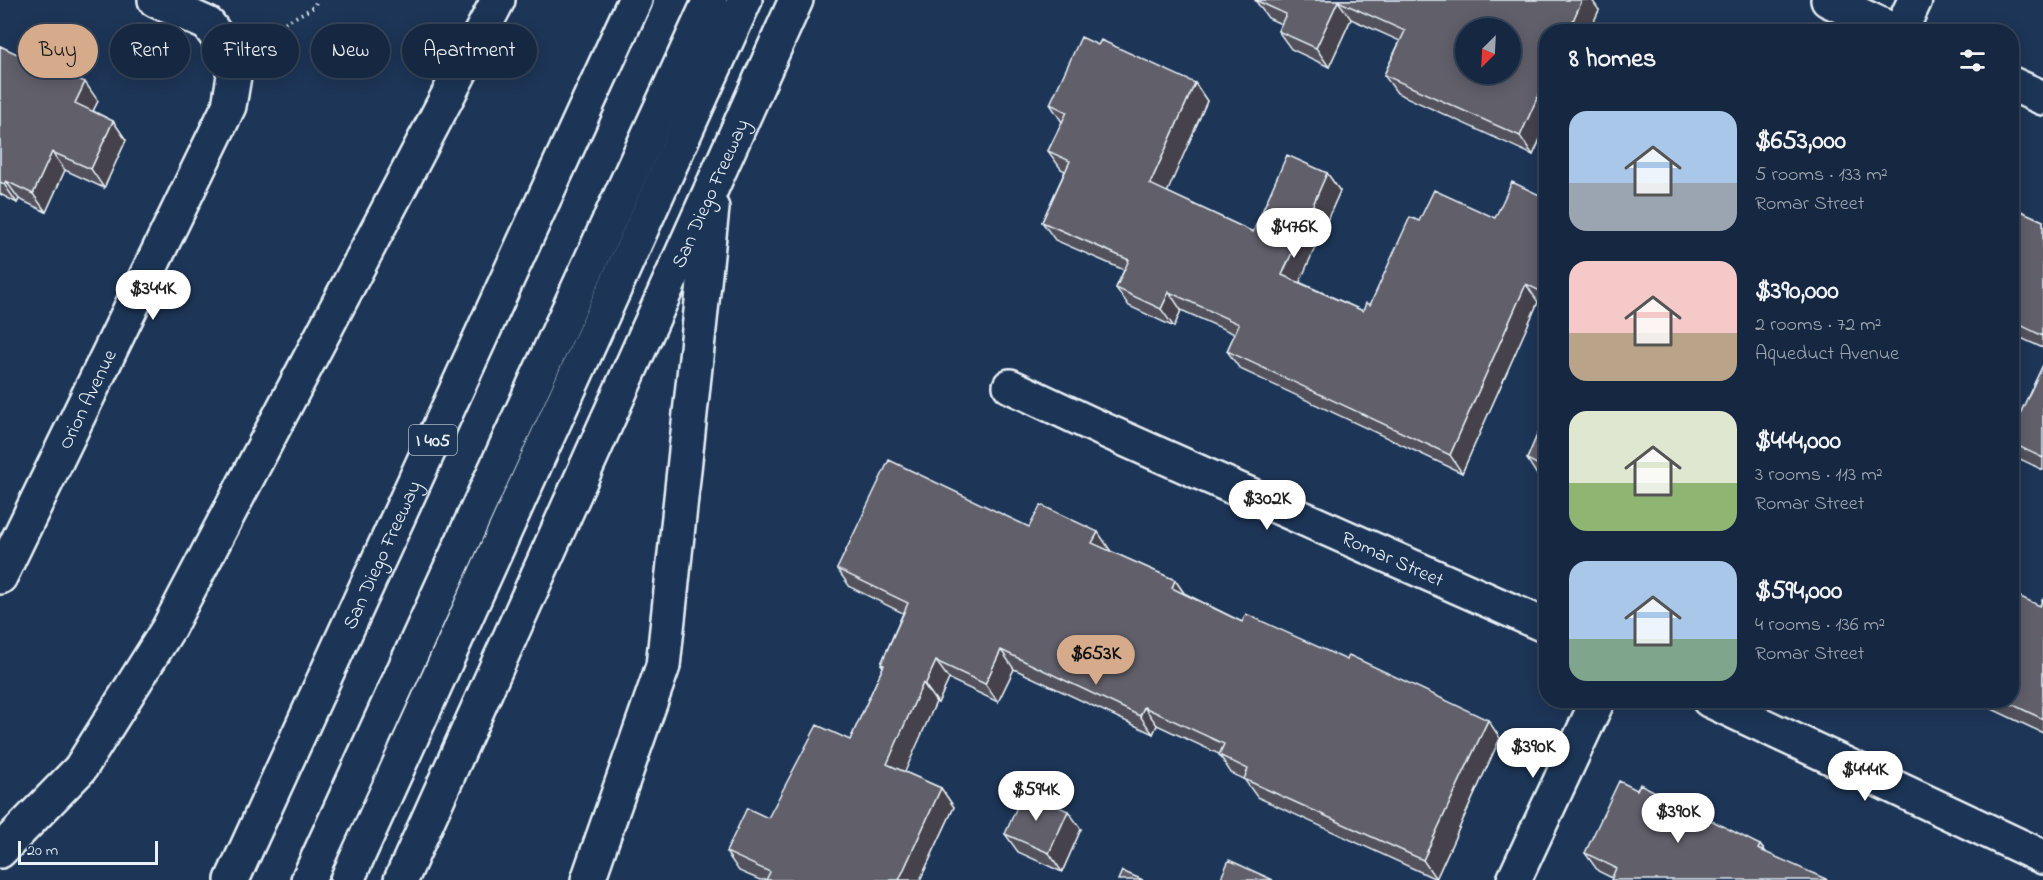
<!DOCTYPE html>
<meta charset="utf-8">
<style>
:root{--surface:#162841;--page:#1f3048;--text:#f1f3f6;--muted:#9ea6b1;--line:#35445a;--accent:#d6ab8b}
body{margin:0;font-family:"Indie Flower",sans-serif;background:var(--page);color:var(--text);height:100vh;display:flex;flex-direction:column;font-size:22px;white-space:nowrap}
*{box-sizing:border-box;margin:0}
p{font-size:20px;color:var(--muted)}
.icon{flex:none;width:33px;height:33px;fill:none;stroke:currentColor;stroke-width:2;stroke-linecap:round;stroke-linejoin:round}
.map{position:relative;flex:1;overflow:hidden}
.sheet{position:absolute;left:1539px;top:24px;width:480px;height:684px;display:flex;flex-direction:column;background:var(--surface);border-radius:24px;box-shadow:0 3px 15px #0003,0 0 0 2px var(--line)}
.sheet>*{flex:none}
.top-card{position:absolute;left:18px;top:24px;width:570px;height:54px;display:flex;gap:12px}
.needle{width:39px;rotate:204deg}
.buttons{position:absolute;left:1455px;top:18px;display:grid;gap:12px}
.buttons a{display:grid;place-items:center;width:66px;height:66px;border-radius:50%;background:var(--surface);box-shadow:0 3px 15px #0003,0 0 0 2px var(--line);font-size:30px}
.scale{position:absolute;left:18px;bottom:15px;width:140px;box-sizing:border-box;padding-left:6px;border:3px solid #e8f1f8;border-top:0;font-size:16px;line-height:21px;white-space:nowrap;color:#e8f1f8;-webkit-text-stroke:4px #1d3557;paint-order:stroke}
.price{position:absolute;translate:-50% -51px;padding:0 14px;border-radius:21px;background:#fff;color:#222;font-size:20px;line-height:39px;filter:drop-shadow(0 2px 3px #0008)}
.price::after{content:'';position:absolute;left:50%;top:36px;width:18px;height:14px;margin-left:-9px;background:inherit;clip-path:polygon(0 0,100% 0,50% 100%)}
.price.on{background:var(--accent);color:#111}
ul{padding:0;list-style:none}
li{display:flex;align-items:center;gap:18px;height:150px;padding:0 30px}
li span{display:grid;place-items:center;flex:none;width:168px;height:120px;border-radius:18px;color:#555}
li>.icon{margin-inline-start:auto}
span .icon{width:72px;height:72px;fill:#fffc;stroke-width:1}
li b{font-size:26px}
h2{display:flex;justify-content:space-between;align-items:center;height:72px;padding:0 30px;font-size:26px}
.pill{padding:0 21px;border-radius:27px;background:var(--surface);box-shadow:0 3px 15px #0003,0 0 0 2px var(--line);font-size:21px;line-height:54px}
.pill.on{background:var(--accent);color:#111}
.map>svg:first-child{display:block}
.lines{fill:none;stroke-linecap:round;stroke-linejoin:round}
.minor-casing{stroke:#e8f1f8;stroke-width:38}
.motorway-casing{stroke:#e8f1f8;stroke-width:38}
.path{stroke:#e8f1f8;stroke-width:4;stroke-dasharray:1.5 4.5;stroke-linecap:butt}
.minor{stroke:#1d3557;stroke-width:33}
.motorway{stroke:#1d3557;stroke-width:33}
.wall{fill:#53515c;stroke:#e8f1f8;stroke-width:1.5}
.shaded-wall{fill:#44424b;stroke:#e8f1f8;stroke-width:1.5}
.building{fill:#615e6b;stroke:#e8f1f8;stroke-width:1.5;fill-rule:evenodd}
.labels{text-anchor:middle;stroke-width:4.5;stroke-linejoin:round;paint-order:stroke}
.shield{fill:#1d3557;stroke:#abb9c8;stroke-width:1.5}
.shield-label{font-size:18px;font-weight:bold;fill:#e8f1f8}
.street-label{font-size:20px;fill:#e8f1f8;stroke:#1d3557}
</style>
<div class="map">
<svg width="2043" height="880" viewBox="0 0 2043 880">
<rect width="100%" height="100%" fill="#1d3557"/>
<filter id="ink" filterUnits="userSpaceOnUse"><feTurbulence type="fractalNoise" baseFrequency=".0167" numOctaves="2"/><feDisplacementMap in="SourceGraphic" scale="12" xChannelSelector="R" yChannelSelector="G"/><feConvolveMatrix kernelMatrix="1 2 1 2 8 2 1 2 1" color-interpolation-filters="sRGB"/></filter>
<g filter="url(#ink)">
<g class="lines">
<g class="minor-casing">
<g id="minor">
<path d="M1828,0L1897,32"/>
<path d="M1900,32L1915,0"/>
<path d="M2012,84L2043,98"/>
<path id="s1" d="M1010,386L1104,430L1546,626"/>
<path id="s2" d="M0,577L229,106L234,76L229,53L208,24L155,0"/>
<path d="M1709,700L2043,857"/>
<path d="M1514,880L1598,700"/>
</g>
</g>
<g class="motorway-casing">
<g id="motorway">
<path d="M0,851L80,769L168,629L498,0"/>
<path id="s3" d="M232,880L635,0"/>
<path d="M308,880L710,0"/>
<path d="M347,880L745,0"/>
<path id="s4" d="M401,880L796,0"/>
<path d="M588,880L663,666L712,208"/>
</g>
</g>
<path class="path" d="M264,34L314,7L317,0"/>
<use href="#minor" class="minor"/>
<use href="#motorway" class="motorway"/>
</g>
<path class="wall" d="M1255,0H1582L1599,10L1533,155L1397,93L1384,75L1400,41L1351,19L1329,67L1291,49L1278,31L1281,24L1268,18Z
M1098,45L1195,83L1207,101L1167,192L1253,232L1327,173L1340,191L1299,282L1363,311L1370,305L1419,221L1495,218L1546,198V306L1538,302L1462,473L1240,369L1227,351L1235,334L1181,310L1174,327L1129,306L1116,288L1124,270L1055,240L1042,222L1065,171L1061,169L1048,151L1062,122L1050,104Z
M0,46L98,101L93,111L113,121L126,140L104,188L65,170L46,212L19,199L17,203L0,194Z
M2012,207L2043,221V348L2012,334Z
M2043,365V470L2020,459L2012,447V431Z
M1546,414V481L1539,478L1527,459Z
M1029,527L1110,550V551L1175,580L1184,593L1242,622L1500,738L1436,879L1257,797L1244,779L1231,773L1219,754L1157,725L1153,734L1014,669L998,702L949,679L938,703L936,702L904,772L941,788L954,807L920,880H760L739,871L726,852L768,818L850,740L883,667L881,664L903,613L850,587L837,569Z
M2043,598V733L1973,700H2012L2040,606Z
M1637,790L1760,845L1766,852L1612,878L1598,871L1585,853Z
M1081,829L1062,872L1018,852L1005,834Z"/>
<path class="shaded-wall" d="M1582,0H1592L1599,10L1589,32H1568Z
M1338,1L1351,19L1329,67L1316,48Z
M1546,78V125L1533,155L1520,136Z
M85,82L98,101L88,121L75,103Z
M1195,83L1207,101L1163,202L1150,184Z
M113,121L126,140L104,188L91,169Z
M52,152L65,170L46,212L33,194Z
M1327,173L1340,191L1295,293L1282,275Z
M6,181L19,199L17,203L4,184Z
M1526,284L1538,302L1462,473L1450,455Z
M1169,292L1181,310L1174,327L1161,309Z
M1098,532L1110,550L1105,561L1092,543Z
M1175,580L1188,599L1172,588Z
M1001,650L1014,669L998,702L985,684Z
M936,661L949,679L938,703L925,685Z
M923,683L936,702L900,783L887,764Z
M1144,707L1157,725L1153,734L1140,716Z
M1488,720L1500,738L1436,879L1423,860Z
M941,788L954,807L920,880H899Z
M1068,811L1081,829L1062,872L1049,853Z
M1760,845L1773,863L1758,849Z"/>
<path class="building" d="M1255,0H1582L1568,32H1546V78L1520,136L1384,75L1405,31L1338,1L1316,48L1278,31L1286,14ZM1466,28H1510V74H1466Z
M1081,37L1098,45L1101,40L1195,83L1150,184L1253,232L1287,155L1327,173L1282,275L1363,311L1366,303L1370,305L1410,217L1419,221L1434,190L1495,218L1512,182L1546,198V294L1526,284L1450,455L1227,351L1239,324L1169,292L1161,309L1116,288L1129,260L1042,222L1070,161L1048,151L1067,112L1050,104Z
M0,46L43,66L44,63L85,82L75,103L113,121L91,169L52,152L33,194L6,181L4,184L0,182Z
M2012,207L2043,221V336L2012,321Z
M2043,365V458L2012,443V431Z
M1546,414V469L1527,459Z
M889,460L1029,527L1041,505L1098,532L1092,543L1175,580L1172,588L1242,622L1246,614L1347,660L1349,655L1488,720L1423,860L1244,779L1248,769L1219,755L1224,744L1144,707L1140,716L1001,650L985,684L936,661L925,685L923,683L887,764L941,788L899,880H766L770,872L726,852L747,808L768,818L817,725L850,740L884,665L881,664L908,603L837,569Z
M2012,593L2040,606L2043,598V719L2003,700H2012Z
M1619,781L1637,790L1640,784L1760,845L1758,849L1828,880H1611L1616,868L1585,853Z
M1024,791L1068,811L1049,853L1005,834Z
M1229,860L1273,880H1220Z
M1122,871L1143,880H1118Z"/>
</g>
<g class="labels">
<rect class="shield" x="409" y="425" width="48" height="30" rx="4.5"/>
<g class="shield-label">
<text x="433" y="446">I 405</text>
</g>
<g class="street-label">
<text dy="7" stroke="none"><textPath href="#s4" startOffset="753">San Diego Freeway</textPath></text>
<text dy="7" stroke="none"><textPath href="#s2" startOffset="198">Orion Avenue</textPath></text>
<text dy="7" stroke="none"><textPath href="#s3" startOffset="358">San Diego Freeway</textPath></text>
<text dy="7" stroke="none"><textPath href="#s1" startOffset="420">Romar Street</textPath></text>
</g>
</g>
</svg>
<div class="buttons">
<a><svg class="needle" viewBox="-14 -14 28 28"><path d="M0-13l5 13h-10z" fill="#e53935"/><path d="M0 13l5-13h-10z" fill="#9ea6b1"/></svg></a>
</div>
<div class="scale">20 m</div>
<b class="price" style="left:1294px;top:259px">$476K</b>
<b class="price" style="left:153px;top:321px">$344K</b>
<b class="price" style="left:1267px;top:531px">$302K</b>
<b class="price on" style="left:1096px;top:686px">$653K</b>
<b class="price" style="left:1533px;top:779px">$390K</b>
<b class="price" style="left:1865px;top:802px">$444K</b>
<b class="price" style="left:1036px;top:822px">$594K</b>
<b class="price" style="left:1678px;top:844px">$390K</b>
<div class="top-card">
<a class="pill on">Buy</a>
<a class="pill">Rent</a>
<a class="pill">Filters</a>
<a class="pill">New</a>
<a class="pill">Apartment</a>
</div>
<section class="sheet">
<h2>8 homes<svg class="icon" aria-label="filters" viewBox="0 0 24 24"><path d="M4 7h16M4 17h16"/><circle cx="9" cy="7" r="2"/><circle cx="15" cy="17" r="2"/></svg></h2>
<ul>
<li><span style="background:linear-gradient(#a9c7e8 60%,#9aa5b1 0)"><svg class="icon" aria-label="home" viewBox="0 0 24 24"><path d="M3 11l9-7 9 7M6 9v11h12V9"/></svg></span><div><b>$653,000</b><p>5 rooms · 133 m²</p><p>Romar Street</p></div></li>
<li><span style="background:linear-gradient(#f6c9c9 60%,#b9a48a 0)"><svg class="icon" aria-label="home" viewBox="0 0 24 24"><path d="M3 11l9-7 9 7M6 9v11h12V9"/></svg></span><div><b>$390,000</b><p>2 rooms · 72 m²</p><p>Aqueduct Avenue</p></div></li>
<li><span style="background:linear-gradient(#dfe7d0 60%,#8fb573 0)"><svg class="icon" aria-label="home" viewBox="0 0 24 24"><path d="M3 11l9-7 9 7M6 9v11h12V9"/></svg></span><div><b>$444,000</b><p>3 rooms · 113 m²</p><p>Romar Street</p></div></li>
<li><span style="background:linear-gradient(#a9c7e8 65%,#7fa58c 0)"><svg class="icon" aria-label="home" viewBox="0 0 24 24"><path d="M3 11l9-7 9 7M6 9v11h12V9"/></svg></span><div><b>$594,000</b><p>4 rooms · 136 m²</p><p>Romar Street</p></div></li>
</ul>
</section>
</div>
